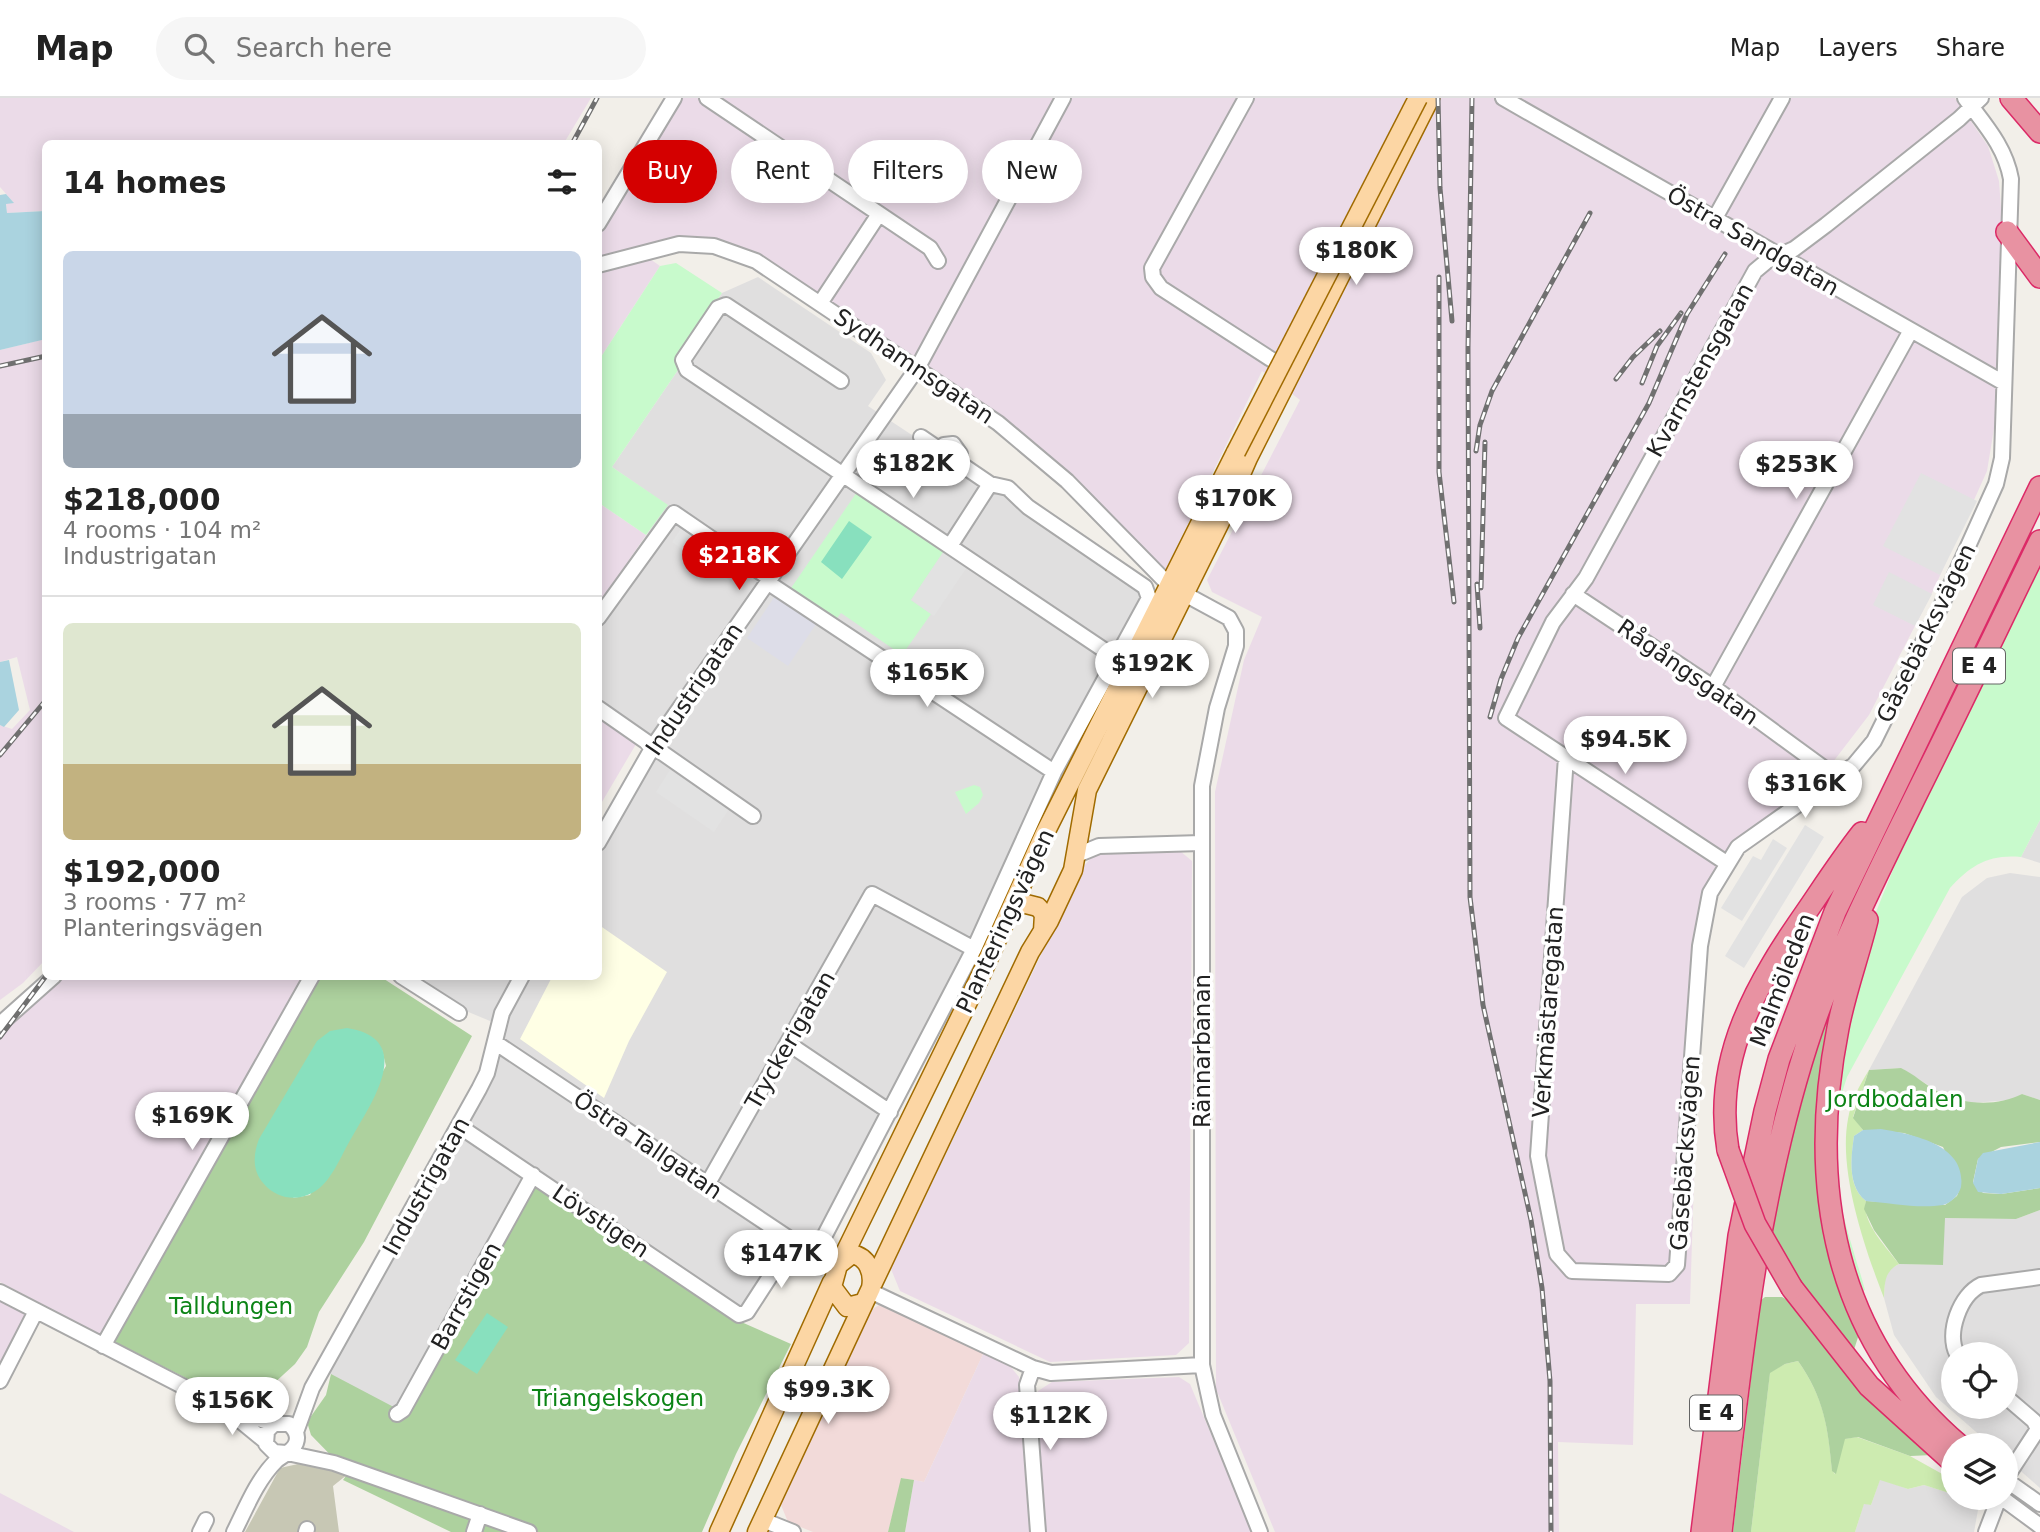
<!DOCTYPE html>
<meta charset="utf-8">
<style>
:root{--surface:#fff;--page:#f6f6f6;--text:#222;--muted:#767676;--line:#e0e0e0;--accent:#d40000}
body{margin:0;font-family:"DejaVu Sans",sans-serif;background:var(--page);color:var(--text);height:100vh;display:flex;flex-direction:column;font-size:26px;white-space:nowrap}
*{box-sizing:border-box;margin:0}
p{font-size:23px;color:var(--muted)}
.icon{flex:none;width:38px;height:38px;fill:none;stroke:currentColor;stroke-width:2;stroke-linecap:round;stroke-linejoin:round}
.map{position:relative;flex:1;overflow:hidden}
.panel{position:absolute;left:42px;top:42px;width:560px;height:840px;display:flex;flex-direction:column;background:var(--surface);border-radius:10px;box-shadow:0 4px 18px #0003}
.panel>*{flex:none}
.guide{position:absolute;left:623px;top:42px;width:665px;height:63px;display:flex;gap:14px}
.fabs{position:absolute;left:1941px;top:1244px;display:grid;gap:14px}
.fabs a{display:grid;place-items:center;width:77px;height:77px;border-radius:50%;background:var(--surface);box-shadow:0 4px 18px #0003;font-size:35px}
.price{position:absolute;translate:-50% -60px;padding:0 16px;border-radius:24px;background:#fff;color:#222;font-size:23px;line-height:46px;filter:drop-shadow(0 2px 4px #0008)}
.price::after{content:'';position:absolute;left:50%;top:42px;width:21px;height:16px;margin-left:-10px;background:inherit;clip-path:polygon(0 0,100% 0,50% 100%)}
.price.current{background:var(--accent);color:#fff}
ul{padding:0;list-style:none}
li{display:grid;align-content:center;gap:14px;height:371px;padding:0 21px}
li+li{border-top:2px solid var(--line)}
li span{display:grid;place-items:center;height:217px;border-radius:10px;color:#555}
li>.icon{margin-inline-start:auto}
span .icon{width:126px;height:126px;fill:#fffc;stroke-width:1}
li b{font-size:30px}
h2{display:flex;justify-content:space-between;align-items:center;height:84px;padding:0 21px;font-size:30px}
.chip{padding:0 24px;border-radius:32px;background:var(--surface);box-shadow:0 4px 18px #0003;font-size:24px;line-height:63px}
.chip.current{background:var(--accent);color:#fff}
header{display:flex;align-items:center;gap:42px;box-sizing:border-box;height:98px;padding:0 35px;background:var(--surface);border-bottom:2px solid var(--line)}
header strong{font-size:33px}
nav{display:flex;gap:38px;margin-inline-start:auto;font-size:24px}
.search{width:490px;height:63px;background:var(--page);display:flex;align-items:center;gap:18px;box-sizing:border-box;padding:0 24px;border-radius:38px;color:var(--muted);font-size:26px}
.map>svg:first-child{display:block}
.residential{fill:#e0dfdf;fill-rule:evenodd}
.commercial{fill:#f2dad9}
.industrial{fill:#ebdbe8}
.education{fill:#ffffe5}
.construction{fill:#c7c7b4}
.grass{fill:#cdebb0}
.forest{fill:#add19e;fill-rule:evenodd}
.park{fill:#c8facc}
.pitch{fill:#88e0be}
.parking{fill:#e2e2e2}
.plaza{fill:#dddde8}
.water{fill:#aad3df}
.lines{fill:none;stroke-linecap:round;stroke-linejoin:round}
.minor-casing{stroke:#a9a9a9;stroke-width:18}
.major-casing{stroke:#a06b00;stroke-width:21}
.highway-casing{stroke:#dc2a67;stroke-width:24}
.minor{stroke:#fff;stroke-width:14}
.major{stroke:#fcd6a4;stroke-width:18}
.highway{stroke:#e892a2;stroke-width:21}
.rail-casing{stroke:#707070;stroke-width:5}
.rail{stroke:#fff;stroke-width:2.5;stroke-dasharray:8;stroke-linecap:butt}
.major-bridge-casing{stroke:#a06b00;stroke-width:21;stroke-linecap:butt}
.highway-bridge-casing{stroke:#dc2a67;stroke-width:24;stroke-linecap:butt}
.major-bridge{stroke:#fcd6a4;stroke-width:18}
.highway-bridge{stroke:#e892a2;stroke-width:21}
.labels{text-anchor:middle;stroke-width:7;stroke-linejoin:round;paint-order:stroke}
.shield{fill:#fff;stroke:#646464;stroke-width:2}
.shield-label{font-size:21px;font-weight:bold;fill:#222}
.street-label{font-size:23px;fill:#222;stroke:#fff}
.park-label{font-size:23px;fill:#0c8416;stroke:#fff}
</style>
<header>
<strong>Map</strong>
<div class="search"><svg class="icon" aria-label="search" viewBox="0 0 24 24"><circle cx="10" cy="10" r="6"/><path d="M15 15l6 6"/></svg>Search here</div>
<nav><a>Map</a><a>Layers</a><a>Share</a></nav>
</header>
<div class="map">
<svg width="2040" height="1434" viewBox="0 0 2040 1434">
<rect width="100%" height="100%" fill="#f2efe9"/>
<path class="residential" d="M758,179L871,255L886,282L868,308L1144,490L1148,496L1111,554L1051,668L971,852L814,1153L793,1140L745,1213L407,1317L324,1273L459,1033L502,928L466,913L413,879L598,878L599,752L656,647L599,608V506L667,407L612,369L678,272L675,264L722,195Z
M2040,722V765L2021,759Z
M2010,775L2040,779V1002L2022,996L2011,1002L1972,1005L1939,994L1901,970L1869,972L1962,799L1987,780Z
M2040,1112V1390L2006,1360V1348L1991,1347L1936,1299L1894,1237L1884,1200L1885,1180L1890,1171L1899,1166L1943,1167L1944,1120L2016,1121ZM1953,1256H2006V1309H1953Z
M1880,1381L1908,1391L1924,1387L1949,1395L1953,1385V1400L1980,1401L1974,1434H1855L1864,1405L1871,1407Z"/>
<path class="commercial" d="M879,1207L984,1254L924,1384L902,1380L888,1434H813L788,1424L781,1407L784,1401L780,1398L868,1214Z"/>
<path class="industrial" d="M0,0H591L564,45L46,46L45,113L7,115L6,105L13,104L0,89Z
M678,0H1955L1988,48L1999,83L2003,135L2001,288L1987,373L1934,491L1869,617L1813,690L1775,713L1736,747L1708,794L1698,955L1690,1206H1636L1633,1347L1558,1344L1559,1434H1275L1216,1291L1215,694L1244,562L1262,519L1212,494L1207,482L1300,302L1262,273L1165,473L1070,380L730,148L602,161L599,151L600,133Z
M643,156L660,168L599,262V170Z
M45,241V862L23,885L0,902V627L12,631L30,612L17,559L0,564V252Z
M599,405L646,437L599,506Z
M599,615L639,641L599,709Z
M1180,753L1192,763L1189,1245L1176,1257L1050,1264L900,1193L891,1171L1083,769L1092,759L1104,755Z
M64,879H306L103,1238L0,1184V935Z
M0,1200L28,1215L0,1271Z
M984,1254L1009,1267L1019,1279L1032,1434H905L914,1382L924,1384Z
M1179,1279L1190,1286L1252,1434H1044L1035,1307L1038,1293L1052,1284Z
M0,1395L74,1434H0Z"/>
<path class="education" d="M599,827L667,874L629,943L604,1000L520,941L552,879L598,878Z"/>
<path class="construction" d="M298,1366L348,1376L333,1388L339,1434H245L280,1370Z"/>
<path class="grass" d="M1869,972L1853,1019L1863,1032L1854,1038C1851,1060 1847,1088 1866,1103C1861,1124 1887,1150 1899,1166C1884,1174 1885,1184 1884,1200C1865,1151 1838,1073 1848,1021C1851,1003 1859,988 1869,972Z
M1798,1263C1824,1300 1828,1328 1832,1372L1835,1376L1844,1341L1857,1339L1910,1358L1953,1382L1949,1395L1924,1387L1908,1391L1880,1382L1871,1407L1864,1406L1855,1434H1751L1770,1274L1785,1266Z"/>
<path class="forest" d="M315,879H381L472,938L364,1144L319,1214L307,1249L295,1266L260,1298L249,1312L113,1243ZM382,952L386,968L310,1097L293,1100Z
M1836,894L1824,988L1860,1233L1852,1258L1804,1195L1770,1137L1807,978Z
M1901,970C1914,976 1924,986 1937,993C1961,1007 1997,1009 2022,996L2040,1002V1044L2001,1049L1978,1061L1973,1084L1983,1095L2001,1096L2040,1090V1112L2016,1121L1945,1120L1943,1167L1899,1166L1874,1132L1864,1111L1866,1103L1945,1107L1957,1098L1961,1087L1943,1049L1904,1035L1863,1032L1853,1020L1869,972Z
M539,1089L739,1223L791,1246L736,1356L702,1434H451L343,1382L348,1375L311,1337L307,1324L326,1297L331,1276L407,1316L530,1092Z
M1765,1199H1782L1793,1205L1839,1267L1933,1357L1910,1358L1858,1339L1845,1341L1836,1376L1832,1373C1828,1329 1824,1300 1798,1263L1785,1266L1770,1275L1751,1434H1733L1760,1203Z
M901,1380L914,1382L905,1434H888Z"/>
<path class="park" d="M676,165L722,195L675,264L678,272L612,369L668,407L646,437L599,405V262L660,168Z
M857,394L944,453L911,502L931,516L902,557L841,515L834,524L789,493Z
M2040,464V722L2021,759C1989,756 1971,767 1950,790L1847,979C1842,995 1837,1010 1834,1026C1827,1080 1851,1141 1865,1192L1858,1195L1829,1063L1843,947L1876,814L1907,737Z
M974,687L980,689L983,697L979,705L966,716L955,694Z"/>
<path class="pitch" d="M849,423L872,439L842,481L821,464Z
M347,930C417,941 371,1005 352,1039C341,1057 331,1086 312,1095C296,1104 276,1100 264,1086C252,1073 253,1057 259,1041L317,943L330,933Z
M487,1215L508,1229L477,1276L455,1262Z"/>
<path class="parking" d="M1921,375L1977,403L1940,477L1883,448Z
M684,426L725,455L720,463L736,474L729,484L672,444Z
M944,453L967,469L934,518L911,502Z
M1889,474L1932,496L1915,528L1873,507Z
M670,672L729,711L714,734L656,694Z
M1805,727L1824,739L1744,870L1725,858Z
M1773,741L1787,750L1742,823L1721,810L1753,758L1761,762Z"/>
<path class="plaza" d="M779,492L820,520L788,568L747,540Z"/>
<path class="water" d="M6,96L14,105L6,106L7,115L45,113L46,241L0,252V97Z
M9,562L19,612L4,629L0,627V564Z
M1881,1031C1911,1036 1967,1046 1961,1089C1959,1097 1951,1105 1943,1107C1919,1111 1890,1105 1866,1103C1847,1088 1851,1059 1854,1038L1863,1032Z
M2040,1044V1090L2001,1096L1978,1094L1973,1085L1978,1061L1983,1055Z"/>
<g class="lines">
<g class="minor-casing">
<path id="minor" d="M707,0L930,150L938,163
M1246,0L1152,170L1153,179L1161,190L1269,260L1276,264L1291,259
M1503,0L2004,285
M1715,120L1782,0
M598,126L674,0
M598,167L679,146L714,148L756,163L998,325L1067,383L1170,488L1229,520L1236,533V548L1217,610L1202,688V1267L1213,1317L1260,1434
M821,204L879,116
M841,283L726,207L718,210L683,262L687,272L1116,560
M941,353L944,347L953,346L960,356V365
M950,448L990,386
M767,484L1054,674
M1573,496L1713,589L1836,679
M598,520L674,415L769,480
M1713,589L1910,234
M598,610L753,718
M1566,659L1538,1058L1557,1156L1572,1173L1669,1176L1677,1167L1700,848L1710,795L1738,749L1854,667L1874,643L1942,506L1996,386L2002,360L2011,81C2005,48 1984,26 1965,0
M598,745L654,647L918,269L1063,0
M1077,757L1099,748L1201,745
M1725,764L1506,620L1553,524L1586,480L1755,173L1767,163L1794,151L1826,127L1959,21L1981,0
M401,878L459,915
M0,926L54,878
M496,945L793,1143L838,1167
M789,946L890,1014
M459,1028L739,1217L747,1214L793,1143
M707,1087L872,796L974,851
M815,1156L974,851L1054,674L1149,500L1145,489L1028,409L1008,390L990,386L921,339
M870,1193L1033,1270L1051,1275L1202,1267
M0,1194L225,1310L274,1326
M103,1248L312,878
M1957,1256C1946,1235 1960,1197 1981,1187L2040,1179
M1033,1270L1027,1287L1038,1434
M0,1283L36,1213
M2006,1299L2034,1323L2038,1331L2006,1380
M226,1311L265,1343
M397,1316L403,1312L533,1077
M296,1334L312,1290L479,991L487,975L502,915L522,878
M287,1355L334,1365L529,1434
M2006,1382L2040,1406
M2002,1400L2040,1428
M763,1422L793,1434
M200,1434L206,1422
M234,1434C246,1410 257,1382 276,1363C282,1357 293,1354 296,1345C299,1337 295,1331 289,1326H274L267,1333L266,1346L274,1354L286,1355
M306,1434L307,1431
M474,1434L480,1416
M1986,1434L1999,1400"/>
</g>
<g class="major-casing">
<path id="major" d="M1010,816L1022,805L1038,809L1044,816L1043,833
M843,1159L981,877L1045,735L1236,354
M873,1185L1030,854L1049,823L1073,772L1087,692L1220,424L1248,360L1430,0
M719,1434L832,1184
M757,1434L871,1190C874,1175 868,1159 852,1156L838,1167L832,1189L847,1209L863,1205"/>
</g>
<g class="highway-casing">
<path id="highway" d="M2011,0L2040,34
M2007,134L2040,179
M1867,822C1858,859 1845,893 1838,930C1807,1087 1833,1240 1960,1348
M1728,1052C1712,959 1758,883 1809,810C1826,785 1843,759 1862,735
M1792,1190L1869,1288L1953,1364
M1702,1434L1739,1138L1765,1013L1779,961L1835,814L2040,389
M1721,1434C1740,1269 1756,1105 1807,946C1835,858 1877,777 1917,695C1959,611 1999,527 2040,443"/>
</g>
<use href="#minor" class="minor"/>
<use href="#major" class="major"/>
<use href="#highway" class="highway"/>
<g class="rail-casing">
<path id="rail" d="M1438,0L1440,90L1452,223
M1472,0L1468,250L1470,799L1483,907L1531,1122L1542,1190L1550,1283L1551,1434
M572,46L597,0
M1439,179V374L1454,504
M0,268L46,258
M1616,281L1633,259L1660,233
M1642,285L1657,248L1681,215
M1476,353L1480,327L1492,293L1590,115
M1477,486L1480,530
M1481,490L1485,344
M1490,619L1501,581L1518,540L1649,305L1687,216L1725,156
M0,657L46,602
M0,939L46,878"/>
</g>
<use href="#rail" class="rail"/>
<g class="major-bridge-casing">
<path id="major-bridge" d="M1236,354L1418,0"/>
</g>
<g class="highway-bridge-casing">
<path id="highway-bridge" d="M1728,1052L1755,1126L1792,1190"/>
</g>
<use href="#major-bridge" class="major-bridge"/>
<use href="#highway-bridge" class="highway-bridge"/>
</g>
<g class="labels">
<g class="shield">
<rect x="1953" y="550.5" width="52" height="35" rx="5"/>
<rect x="1690" y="1297.5" width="52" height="35" rx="5"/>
</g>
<g class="shield-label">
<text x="1979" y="575">E 4</text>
<text x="1716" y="1322">E 4</text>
</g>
<g class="street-label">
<text transform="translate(1753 143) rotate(30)" y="8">Östra Sandgatan</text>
<text transform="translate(914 268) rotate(34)" y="8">Sydhamnsgatan</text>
<text transform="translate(1700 272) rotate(-61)" y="8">Kvarnstensgatan</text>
<text transform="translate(1926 535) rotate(-64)" y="8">Gåsebäcksvägen</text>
<text transform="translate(1688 574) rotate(35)" y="8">Rågångsgatan</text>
<text transform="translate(694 591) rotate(-56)" y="8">Industrigatan</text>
<text transform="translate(1005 823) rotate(-65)" y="8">Planteringsvägen</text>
<text transform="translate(1782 882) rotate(-69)" y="8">Malmöleden</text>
<text transform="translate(1548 914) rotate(-86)" y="8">Verkmästaregatan</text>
<text transform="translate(790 942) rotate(-60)" y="8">Tryckerigatan</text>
<text transform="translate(1202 953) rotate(-90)" y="8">Rännarbanan</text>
<text transform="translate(648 1047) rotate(34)" y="8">Östra Tallgatan</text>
<text transform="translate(1685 1055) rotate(-86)" y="8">Gåsebäcksvägen</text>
<text transform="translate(426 1088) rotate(-61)" y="8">Industrigatan</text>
<text transform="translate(601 1123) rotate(34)" y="8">Lövstigen</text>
<text transform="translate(466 1198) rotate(-61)" y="8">Barrstigen</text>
</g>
<g class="park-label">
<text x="1895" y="1009">Jordbodalen</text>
<text x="231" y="1216">Talldungen</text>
<text x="618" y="1308">Triangelskogen</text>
</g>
</g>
</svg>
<div class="fabs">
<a><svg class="icon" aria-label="locate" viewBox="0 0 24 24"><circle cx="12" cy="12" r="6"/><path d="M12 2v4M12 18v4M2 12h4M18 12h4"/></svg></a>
<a><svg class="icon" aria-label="layers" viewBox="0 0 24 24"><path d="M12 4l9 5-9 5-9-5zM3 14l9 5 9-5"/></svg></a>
</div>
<b class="price" style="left:1356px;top:189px">$180K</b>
<b class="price" style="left:913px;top:402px">$182K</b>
<b class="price" style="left:1796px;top:403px">$253K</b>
<b class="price" style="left:1235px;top:437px">$170K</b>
<b class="price current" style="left:739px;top:494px">$218K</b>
<b class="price" style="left:1152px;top:602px">$192K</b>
<b class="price" style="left:927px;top:611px">$165K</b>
<b class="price" style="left:1625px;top:678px">$94.5K</b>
<b class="price" style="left:1805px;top:722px">$316K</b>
<b class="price" style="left:192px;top:1054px">$169K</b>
<b class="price" style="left:781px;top:1192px">$147K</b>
<b class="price" style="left:828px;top:1328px">$99.3K</b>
<b class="price" style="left:232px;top:1339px">$156K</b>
<b class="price" style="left:1050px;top:1354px">$112K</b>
<div class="guide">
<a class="chip current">Buy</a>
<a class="chip">Rent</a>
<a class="chip">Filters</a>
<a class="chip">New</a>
</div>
<section class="panel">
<h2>14 homes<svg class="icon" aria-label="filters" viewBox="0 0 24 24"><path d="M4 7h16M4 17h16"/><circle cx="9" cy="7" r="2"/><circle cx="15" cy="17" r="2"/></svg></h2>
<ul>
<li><span style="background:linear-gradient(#c9d6e8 75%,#9aa5b1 0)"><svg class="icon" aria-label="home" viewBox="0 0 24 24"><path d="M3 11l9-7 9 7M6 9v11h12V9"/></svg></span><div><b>$218,000</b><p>4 rooms · 104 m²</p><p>Industrigatan</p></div></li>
<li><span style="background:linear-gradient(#dfe7d0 65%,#c2b280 0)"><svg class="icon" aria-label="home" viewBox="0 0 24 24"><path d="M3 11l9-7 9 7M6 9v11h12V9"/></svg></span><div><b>$192,000</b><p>3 rooms · 77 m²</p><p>Planteringsvägen</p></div></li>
</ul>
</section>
</div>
